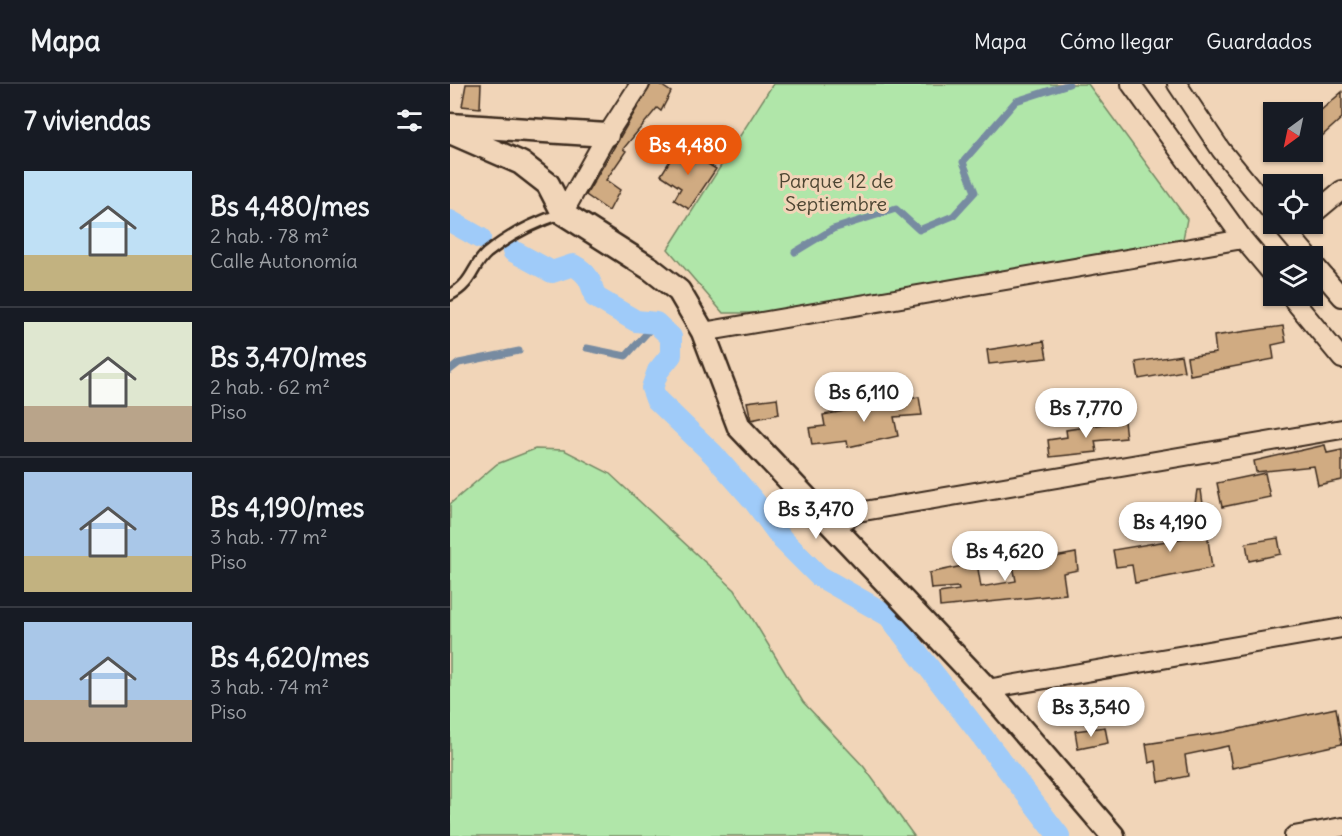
<!DOCTYPE html>
<html lang="es">
<meta charset="utf-8">
<style>
:root{--surface:#171b24;--page:#242831;--text:#f1f3f6;--muted:#9ea1a6;--line:#363941;--accent:#ea580c}
body{margin:0;font-family:Delius,sans-serif;background:var(--page);color:var(--text);height:100vh;display:flex;flex-direction:column;font-size:22px;white-space:nowrap}
*{box-sizing:border-box;margin:0}
p{font-size:20px;color:var(--muted)}
.icon{flex:none;width:33px;height:33px;fill:none;stroke:currentColor;stroke-width:2;stroke-linecap:round;stroke-linejoin:round}
.map{position:relative;flex:1;overflow:hidden}
.side{display:flex;flex-direction:column;background:var(--surface);width:450px}
.side>*{flex:none}
.needle{width:39px;rotate:213deg}
.controls{position:absolute;left:813px;top:18px;display:grid;gap:12px}
.controls a{display:grid;place-items:center;width:60px;height:60px;border-radius:0px;background:var(--surface);box-shadow:0 2px 4px #0004;font-size:30px}
.price{position:absolute;translate:-50% -51px;padding:0 14px;border-radius:21px;background:#fff;color:#222;font-size:20px;line-height:39px;filter:drop-shadow(0 2px 3px #0008)}
.price::after{content:'';position:absolute;left:50%;top:36px;width:18px;height:14px;margin-left:-9px;background:inherit;clip-path:polygon(0 0,100% 0,50% 100%)}
.price.current{background:var(--accent);color:#fff}
ul{padding:0;list-style:none}
li{display:flex;align-items:center;gap:18px;height:150px;padding:0 24px}
li+li{border-top:2px solid var(--line)}
li span{display:grid;place-items:center;flex:none;width:168px;height:120px;border-radius:0px;color:#555}
li>.icon{margin-inline-start:auto}
span .icon{width:72px;height:72px;fill:#fffc;stroke-width:1}
li b{font-size:26px}
h2{display:flex;justify-content:space-between;align-items:center;height:72px;padding:0 24px;font-size:26px}
header{display:flex;align-items:center;gap:36px;box-sizing:border-box;height:84px;padding:0 30px;background:var(--surface);border-bottom:2px solid var(--line)}
header strong{font-size:28px}
nav{display:flex;gap:33px;margin-inline-start:auto;font-size:21px}
main{display:flex;flex:1;min-height:0}
.map>svg:first-child{display:block}
.green{fill:#b0e6a9;stroke:#768864;stroke-width:1.5}
.lines{fill:none;stroke-linecap:round;stroke-linejoin:round}
.stream{stroke:#778ba1;stroke-width:7}
.canal{stroke:#9fcbf9;stroke-width:22}
.building{fill:#d0ab82;stroke:#3b2a1e;stroke-width:1.5}
.service-casing{stroke:#3b2a1e;stroke-width:14}
.minor-casing{stroke:#3b2a1e;stroke-width:22}
.tertiary-casing{stroke:#3b2a1e;stroke-width:27}
.service{stroke:#f1d5b8;stroke-width:9}
.minor{stroke:#f1d5b8;stroke-width:18}
.tertiary{stroke:#f1d5b8;stroke-width:22}
.labels{text-anchor:middle;stroke-width:6;stroke-linejoin:round;paint-order:stroke}
.park-label{font-size:20px;fill:#4d4633;stroke:#f1d5b8}
</style>
<header>
<strong>Mapa</strong>
<nav><a>Mapa</a><a>Cómo llegar</a><a>Guardados</a></nav>
</header>
<main>
<section class="side">
<h2>7 viviendas<svg class="icon" aria-label="filters" viewBox="0 0 24 24"><path d="M4 7h16M4 17h16"/><circle cx="9" cy="7" r="2"/><circle cx="15" cy="17" r="2"/></svg></h2>
<ul>
<li><span style="background:linear-gradient(#bfe0f5 70%,#c2b280 0)"><svg class="icon" aria-label="home" viewBox="0 0 24 24"><path d="M3 11l9-7 9 7M6 9v11h12V9"/></svg></span><div><b>Bs 4,480/mes</b><p>2 hab. · 78 m²</p><p>Calle Autonomía</p></div></li>
<li><span style="background:linear-gradient(#dfe7d0 70%,#b9a48a 0)"><svg class="icon" aria-label="home" viewBox="0 0 24 24"><path d="M3 11l9-7 9 7M6 9v11h12V9"/></svg></span><div><b>Bs 3,470/mes</b><p>2 hab. · 62 m²</p><p>Piso</p></div></li>
<li><span style="background:linear-gradient(#a9c7e8 70%,#c2b280 0)"><svg class="icon" aria-label="home" viewBox="0 0 24 24"><path d="M3 11l9-7 9 7M6 9v11h12V9"/></svg></span><div><b>Bs 4,190/mes</b><p>3 hab. · 77 m²</p><p>Piso</p></div></li>
<li><span style="background:linear-gradient(#a9c7e8 65%,#b9a48a 0)"><svg class="icon" aria-label="home" viewBox="0 0 24 24"><path d="M3 11l9-7 9 7M6 9v11h12V9"/></svg></span><div><b>Bs 4,620/mes</b><p>3 hab. · 74 m²</p><p>Piso</p></div></li>
</ul>
</section>
<div class="map">
<svg width="892" height="752" viewBox="0 0 892 752">
<rect width="100%" height="100%" fill="#f1d5b8"/>
<filter id="ink" filterUnits="userSpaceOnUse"><feTurbulence type="fractalNoise" baseFrequency=".0167" numOctaves="2"/><feDisplacementMap in="SourceGraphic" scale="12" xChannelSelector="R" yChannelSelector="G"/><feConvolveMatrix kernelMatrix="1 2 1 2 8 2 1 2 1" color-interpolation-filters="sRGB"/></filter>
<g filter="url(#ink)">
<path class="green" d="M323,0H638L737,135L733,155L716,170L314,229H273L218,165Z
M85,365L114,366L159,389L285,506L353,618L414,683L464,752H0V420L47,380Z"/>
<g class="lines">
<path class="stream" d="M345,168L383,145L446,125L469,146L503,132L525,108L513,78L566,17L619,0
M137,264L176,272L206,239
M0,286L9,279L69,267"/>
<path class="canal" d="M0,137L30,154
M63,167L102,188L123,181C138,189 141,197 145,213L186,237L206,239L221,253V271L208,287L202,304L206,315L263,370L304,417L332,455L369,492L439,532L609,752"/>
</g>
<path class="building" d="M16,0H31L30,24L12,22Z
M201,0H209L221,8L211,27L207,24L173,65L176,67L156,96L170,106L159,127L136,111Z
M892,8V34L862,61V34Z
M229,62L266,85L239,125L224,116L231,104L211,91Z
M833,242L836,258L822,261L824,275L740,291L737,273L766,269L764,252Z
M594,257L597,274L539,280L537,266Z
M731,271L734,287L689,295L686,278Z
M469,313L472,331L444,333L448,352L398,363L397,357L362,361L359,344L375,342L373,331Z
M327,314L329,330L301,336L297,318Z
M674,337L676,354L645,357L647,368L600,373L598,356L617,353L616,346Z
M875,361L877,369L892,366V396L868,401L864,382L806,388L804,377Z
M815,389L820,413L772,423L767,399Z
M747,406H751L762,484L685,499L682,481L666,483L663,466L740,453Z
M828,454L831,470L799,477L796,459Z
M626,469L628,486L613,489L616,510L490,523L489,509L509,506L508,503L481,505L479,489L527,479L531,503L566,497L563,481Z
M886,624L892,660L782,684L778,662L735,671L738,692L709,698L706,677L699,679L696,660L775,648Z
M655,643L658,659L628,665L625,647Z"/>
<g class="lines">
<g class="service-casing">
<path id="service" d="M0,211C24,198 21,183 37,169C59,151 86,138 113,129"/>
</g>
<g class="minor-casing">
<path id="minor" d="M681,0L793,155L824,192
M727,0L771,66L824,131
M113,129L157,51L190,0
M862,131L892,106
M831,140L858,172
M862,178L892,213
M840,212L892,275
M253,248L793,155
M383,444L408,428L892,345
M537,605L892,544
M844,752L892,743"/>
</g>
<g class="tertiary-casing">
<path id="tertiary" d="M0,41L157,51
M0,48L71,79L98,100L113,129L201,185L229,207L253,248L289,343L537,605L663,752"/>
</g>
<use href="#service" class="service"/>
<use href="#minor" class="minor"/>
<use href="#tertiary" class="tertiary"/>
</g>
</g>
<g class="labels">
<g class="park-label">
<text x="386" y="104">Parque 12 de<tspan x="386" dy="23">Septiembre</tspan></text>
</g>
</g>
</svg>
<div class="controls">
<a><svg class="needle" viewBox="-14 -14 28 28"><path d="M0-13l5 13h-10z" fill="#e53935"/><path d="M0 13l5-13h-10z" fill="#9ea1a6"/></svg></a>
<a><svg class="icon" aria-label="locate" viewBox="0 0 24 24"><circle cx="12" cy="12" r="6"/><path d="M12 2v4M12 18v4M2 12h4M18 12h4"/></svg></a>
<a><svg class="icon" aria-label="layers" viewBox="0 0 24 24"><path d="M12 4l9 5-9 5-9-5zM3 14l9 5 9-5"/></svg></a>
</div>
<b class="price current" style="left:238px;top:92px">Bs 4,480</b>
<b class="price" style="left:414px;top:339px">Bs 6,110</b>
<b class="price" style="left:636px;top:355px">Bs 7,770</b>
<b class="price" style="left:366px;top:456px">Bs 3,470</b>
<b class="price" style="left:720px;top:469px">Bs 4,190</b>
<b class="price" style="left:555px;top:498px">Bs 4,620</b>
<b class="price" style="left:641px;top:654px">Bs 3,540</b>
</div>
</main>
